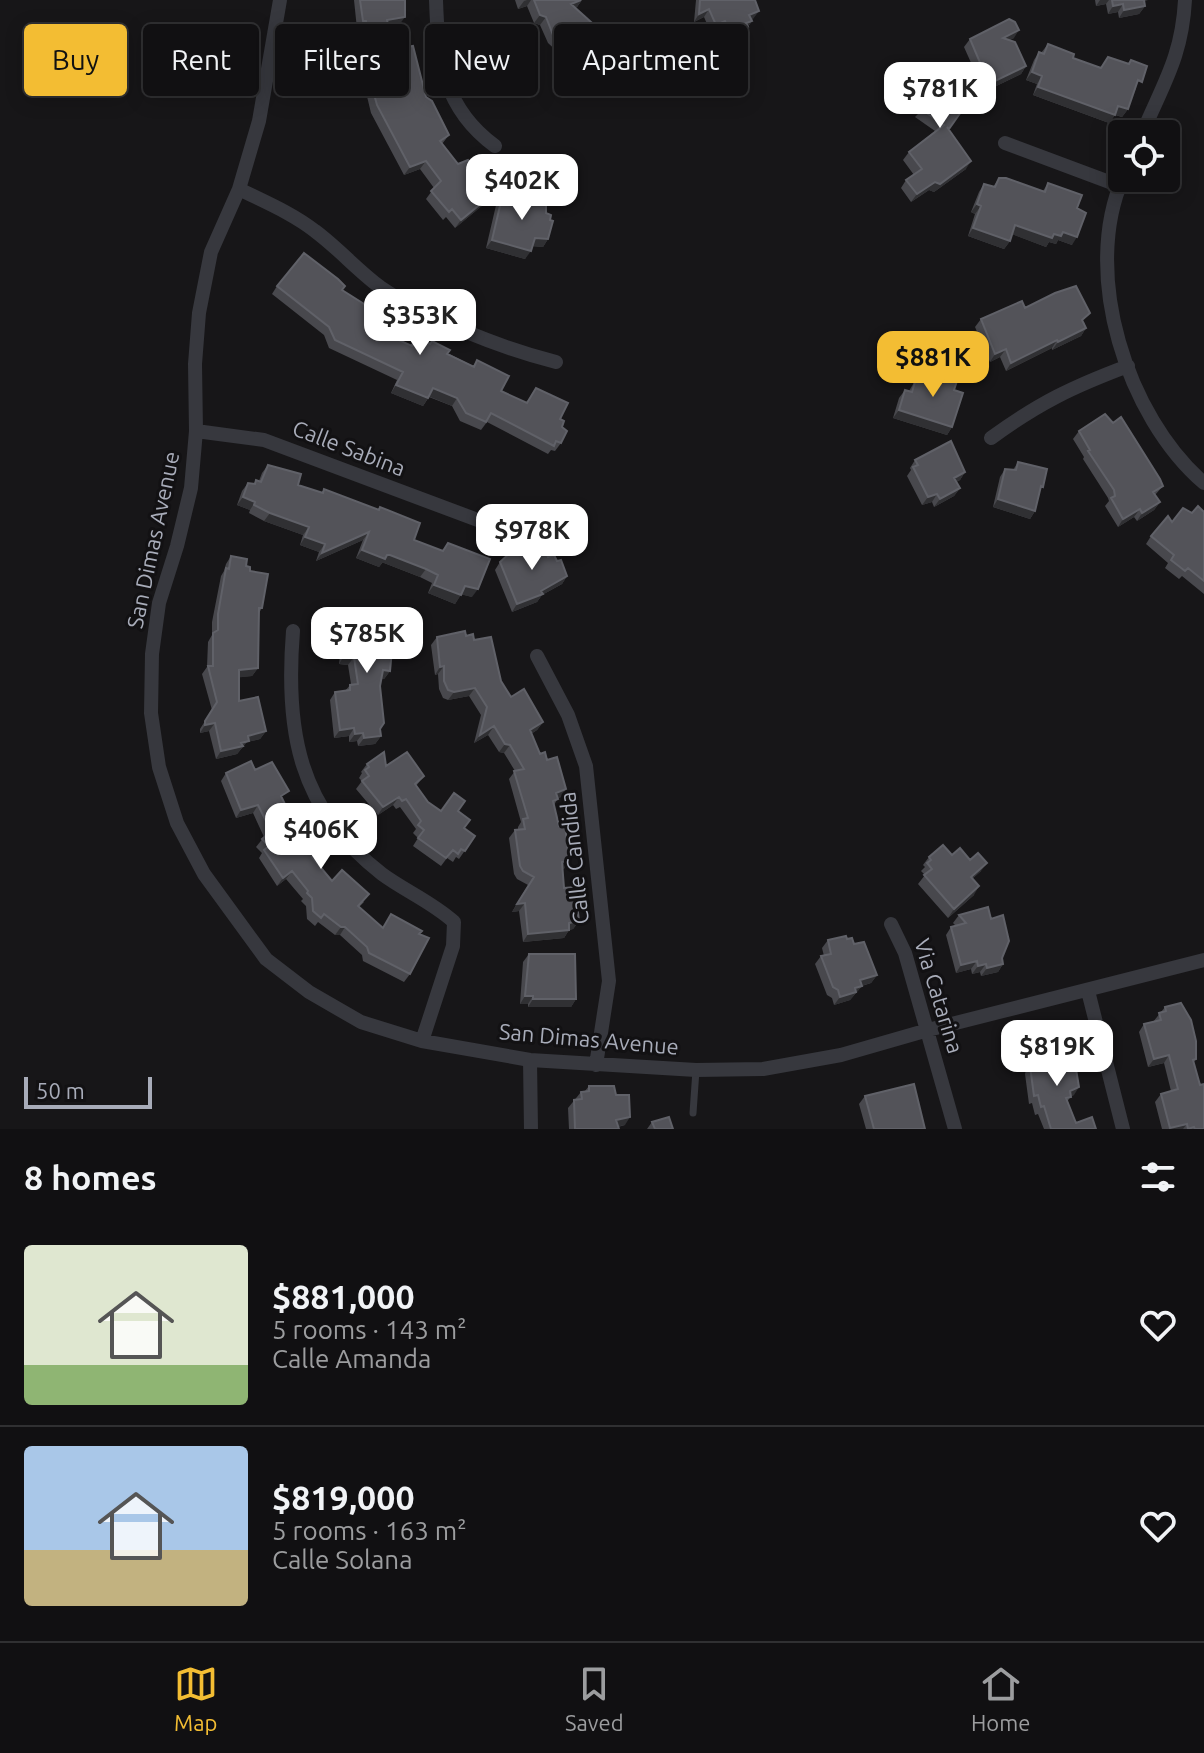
<!DOCTYPE html>
<meta charset="utf-8">
<style>
:root{--surface:#111012;--page:#1a191b;--text:#f1f3f6;--muted:#9c9d9f;--line:#303032;--accent:#f3bd33}
body{margin:0;font-family:Ubuntu,sans-serif;background:var(--page);color:var(--text);height:100vh;display:flex;flex-direction:column;font-size:30px;white-space:nowrap}
*{box-sizing:border-box;margin:0}
p{font-size:26px;color:var(--muted)}
.icon{flex:none;width:44px;height:44px;fill:none;stroke:currentColor;stroke-width:2;stroke-linecap:round;stroke-linejoin:round}
.map{position:relative;height:1129px;overflow:hidden}
.panel{display:flex;flex-direction:column;background:var(--surface);flex:1}
.panel>*{flex:none}
.guide{position:absolute;left:24px;top:24px;width:800px;height:72px;display:flex;gap:16px}
.fabs{position:absolute;left:1108px;top:120px;display:grid;gap:16px}
.fabs a{display:grid;place-items:center;width:72px;height:72px;border-radius:8px;background:var(--surface);box-shadow:0 4px 20px #0003,0 0 0 2px var(--line);font-size:40px}
.scale{position:absolute;left:24px;bottom:20px;width:128px;box-sizing:border-box;padding-left:8px;border:4px solid #a8acb9;border-top:0;font-size:22px;line-height:28px;white-space:nowrap;color:#a8acb9;-webkit-text-stroke:6px #121113;paint-order:stroke}
.price{position:absolute;translate:-50% -68px;padding:0 18px;border-radius:16px;background:#fff;color:#222;font-size:26px;line-height:52px;filter:drop-shadow(0 2px 4px #0008)}
.price::after{content:'';position:absolute;left:50%;top:48px;width:24px;height:18px;margin-left:-12px;background:inherit;clip-path:polygon(0 0,100% 0,50% 100%)}
.price.selected{background:var(--accent);color:#111}
ul{padding:0;list-style:none}
li{display:flex;align-items:center;gap:24px;height:200px;padding:0 24px}
li+li{border-top:2px solid var(--line)}
li span{display:grid;place-items:center;flex:none;width:224px;height:160px;border-radius:8px;color:#555}
li>.icon{margin-inline-start:auto}
span .icon{width:96px;height:96px;fill:#fffc;stroke-width:1}
li b{font-size:34px}
h2{display:flex;justify-content:space-between;align-items:center;height:96px;padding:0 24px;font-size:34px}
.chip{padding:0 28px;border-radius:8px;background:var(--surface);box-shadow:0 4px 20px #0003,0 0 0 2px var(--line);font-size:28px;line-height:72px}
.chip.selected{background:var(--accent);color:#111}
.dock{display:flex;justify-content:space-around;align-items:center;height:112px;border-top:2px solid var(--line);background:var(--surface);font-size:22px;color:var(--muted)}
.dock a{display:grid;justify-items:center;gap:4px}
.dock .selected{color:var(--accent)}
.map>svg:first-child{display:block}
.lines{fill:none;stroke-linecap:round;stroke-linejoin:round}
.service{stroke:#37383e;stroke-width:7}
.minor{stroke:#37383e;stroke-width:14}
.wall{fill:#48484d}
.shaded-wall{fill:#303033}
.building{fill:#535359;stroke:#606168;stroke-width:2}
.labels{text-anchor:middle;stroke-width:6;stroke-linejoin:round;paint-order:stroke}
.street-label{font-size:22px;fill:#a8acb9;stroke:#121113}
</style>
<div class="map">
<svg width="1204" height="1129" viewBox="0 0 1204 1129">
<rect width="100%" height="100%" fill="#171618"/>
<g class="lines">
<path class="service" d="M693,1113L696,1070"/>
<path class="minor" d="M280,0L259,121L239,189L211,252L199,313L195,364L196,431L191,488L177,546L159,603L152,654L151,713L159,767L177,823L204,874L266,959L309,992L361,1022L422,1041L530,1060L696,1070L763,1069L841,1055L928,1030L1204,960
M436,0C438,60 443,108 495,146
M1142,134C1163,84 1182,57 1185,0
M1005,143L1120,186
M1123,178C1081,273 1127,417 1204,483
M239,189C265,202 292,213 315,231C338,248 357,270 380,287C427,319 501,348 556,362
M196,431L264,440L483,522
M991,438C1039,403 1072,387 1128,366
M293,631C285,730 298,809 382,874C405,891 432,902 454,922L453,946L422,1041
M537,656L568,715L586,766L609,981L596,1065
M891,924L905,953L955,1129
M1088,991L1123,1129
M530,1060L531,1129"/>
</g>
<path class="wall" d="M354,0H405L399,25L389,27L394,49L449,135L442,144L458,164L489,200L455,228L446,217L443,220L426,199L434,188L420,169L404,175L371,113L364,84L369,76L367,66L369,62L364,41H362L361,29H357Z
M515,0H582L577,7L575,8L611,49L607,54L611,57L606,64L609,66L592,86L585,79L578,86L555,66L562,56L548,43L540,25L534,23L527,6L518,9Z
M696,0H755L753,19L751,20L752,21L742,35L725,42L720,29L711,33L704,17L694,22Z
M1095,0H1148L1144,1L1145,6L1139,14L1119,18L1118,12L1108,14L1106,4L1096,6Z
M1014,38L1009,40L1026,66L1021,74L984,92L964,47L970,39Z
M1048,44L1073,58L1101,68L1128,64L1131,60L1136,90L1135,89L1128,109L1122,117L1115,115L1109,123L1033,95L1037,84L1026,80L1034,60L1039,52L1041,53Z
M926,75L966,169L934,192L929,190L911,202L901,188L906,180L914,175L903,160L909,152L935,131L915,117L919,113L910,107L916,99L912,95Z
M999,178L1043,191L1048,183L1077,208L1072,245L1058,240L1056,244L1049,242L1046,247L1012,234L1010,241L1004,249L968,236L975,214L971,212L979,192L984,184L993,187Z
M503,193L548,239L543,247L532,246L525,259L486,248L497,201Z
M277,286L342,290L383,333L410,346L416,337L473,366L477,360L501,391L526,403L536,388L560,419L562,427L561,443L555,451L551,450L548,454L487,422L481,430L460,421L452,406L429,397L423,406L391,393L397,380L329,348L324,335L272,294Z
M1025,308L1084,322L1086,328L1081,336L1052,350V348L1006,371L1000,357L990,362L975,327L981,319Z
M926,371L954,390L952,427L947,435L893,418L899,398L905,390L909,391L916,379L920,380Z
M1079,431L1163,486L1155,495L1160,502L1154,510L1137,521L1134,517L1118,527L1105,506L1109,501L1108,498L1083,459L1084,457L1073,439Z
M915,460L965,472L960,480L956,482L960,488L954,496L934,507L932,502L922,505L907,476L911,470L910,468Z
M1018,462L1040,492L1035,511L1030,519L993,507L1000,477L1005,469L1013,470Z
M268,465L298,485L322,493L324,489L378,510L380,507L414,540L442,551L448,543L472,597L461,594L455,604L428,593L432,583L420,577L384,563H382L379,567L356,558L363,540L316,561L319,552L300,545L303,535L264,521L249,513L250,510L237,505L242,491L248,483L254,484L256,480L259,481L262,473Z
M1204,512V594L1182,576L1179,579L1165,568L1168,563L1146,544L1151,536L1172,522L1192,513Z
M231,556L246,566L250,571L262,608L259,613L258,668L252,676L239,677V701L266,731L260,739L247,742L237,754L216,759L209,731L200,733V729L212,710L202,674L207,667L208,642L212,635V622L221,576L224,571L226,564Z
M548,557L557,561L567,576L562,584L542,595L537,602L512,612L495,570L500,562Z
M374,612L390,671L384,679L381,678L380,686V729L381,736L375,744L358,746L357,741L349,742V736L334,738L330,700L335,692L345,691L351,684L348,665L339,664L343,629L348,621L363,623L366,618L369,619Z
M466,636L474,640L511,697L543,722L537,730L531,734L540,754L547,760L566,789L561,797L558,798L554,805L564,869H562L564,888L579,921L573,929L569,930L564,938L523,942L519,911L512,912L528,885L517,879L514,874L509,838L515,830L518,829V827L521,822L509,779L515,771L504,753L499,752L488,735L474,743L481,715L469,696L448,700L443,698L439,689L438,674L435,675L431,645L437,637Z
M367,764L386,766L424,776L416,786L428,802L441,811H458L464,828L475,836L459,859L456,857L453,862L447,858L441,866L413,846L418,838L413,833L416,829L400,807L396,809L393,805L378,815L356,789L362,781L359,778L362,773L361,772Z
M255,770L283,800L295,825L312,836L309,839L313,859L332,881L364,902L359,907L382,928L419,934L410,974L404,982L363,961L362,955L340,935H335L318,922L315,926L307,919L306,906L301,901L303,899L286,879L277,886L259,858L262,853L256,847L264,837L253,813L236,818L221,781L226,773Z
M952,855L970,860L981,871L972,879L974,895L948,918L918,884L925,875L921,871L925,867L923,865L929,857Z
M959,915L1002,958L1003,964L998,972L981,976L980,972L972,974L971,969L956,973L946,935L951,927L956,926L953,923Z
M847,939L854,944L877,975L871,983L862,986L850,1000L834,1005L832,998L827,995L815,964L821,956H824L822,948L828,940Z
M529,954L576,999L571,1007H528V1004H520L523,962Z
M1165,1007L1196,1059L1193,1063L1204,1129H1162L1155,1102L1161,1094L1171,1091L1164,1063L1148,1067L1139,1032L1144,1024L1153,1022Z
M1031,1052H1049L1074,1095L1071,1096L1067,1102L1076,1123L1096,1129H1044L1038,1114L1035,1115L1032,1103L1029,1104L1025,1074L1027,1066L1025,1060Z
M589,1086L625,1125L618,1127L619,1129H569L568,1108L581,1092L585,1091Z
M865,1096L925,1129H866L859,1104Z
M652,1122L673,1129H647Z"/>
<path class="shaded-wall" d="M527,0H531L527,6L518,9L524,1Z
M582,0L577,7L565,12L571,4Z
M1100,0H1109L1106,4L1096,6Z
M1123,4L1118,12L1108,14L1113,6Z
M1145,6L1139,14L1119,18L1124,10Z
M709,9L704,17L694,22L699,14Z
M759,11L753,19L744,23L749,15Z
M540,15L546,17L540,25L534,23Z
M405,17L399,25L382,28L387,20Z
M363,21H366L361,29H357Z
M725,21L720,29L711,33L716,25Z
M752,21L742,35L725,42L731,34Z
M1019,30L1014,38L998,46L1003,38Z
M1026,66L1021,74L984,92L989,84Z
M1032,72L1042,76L1037,84L1026,80Z
M1038,87L1115,115L1109,123L1033,95Z
M1118,106L1128,109L1122,117L1113,114Z
M426,161L420,169L404,175L410,167Z
M971,161L966,169L934,192L929,190L911,202L917,194Z
M495,192L489,200L455,228L461,220Z
M977,204L981,206L975,214L971,212Z
M1015,225L1054,234L1063,232L1077,237L1072,245L1058,240L1056,244L1049,242L1046,247L1009,233Z
M973,228L1010,241L1004,249L968,236Z
M535,238L548,239L543,247L529,246Z
M492,240L531,251L525,259L486,248Z
M1086,328L1081,336L1052,350L1058,342Z
M1057,340L1052,348L1006,371L1011,363Z
M1006,349L1000,357L990,362L995,354Z
M396,385L428,398L423,406L391,393Z
M433,388L457,398L452,406L428,396Z
M899,410L952,427L947,435L893,418Z
M965,472L960,480L948,486L954,478Z
M960,488L954,496L934,507L940,499Z
M937,494L932,502L922,505L928,497Z
M243,497L255,502L250,510L237,505Z
M998,499L1035,511L1030,519L993,507Z
M1160,502L1154,510L1137,521L1142,513Z
M1140,509L1134,517L1118,527L1123,519Z
M270,513L309,527L303,535L264,521Z
M369,532L363,540L316,561L322,553Z
M305,537L325,544L319,552L300,545Z
M362,550L390,555L426,569L420,577L384,563H382L379,567L356,558Z
M567,576L562,584L542,595L537,602L512,612L517,604Z
M434,585L461,595L455,604L428,593Z
M465,586L478,589L472,597L459,594Z
M344,656L354,657L348,665L339,664Z
M444,666L438,674L435,675L440,667Z
M258,668L252,676L234,678L239,670Z
M383,670L390,671L384,679L377,678Z
M475,688L469,696L448,700L454,692Z
M543,722L537,730L524,738L530,730Z
M215,723L209,731L200,733L205,725Z
M494,726L488,735L474,743L480,735Z
M354,728L349,736L334,738L340,730Z
M266,731L260,739L247,742L237,754L216,759L221,751L248,736Z
M363,733L357,741L349,742L355,734Z
M381,736L375,744L358,746L364,738Z
M505,744L510,745L504,753L499,752Z
M566,789L561,797L551,801L556,793Z
M399,797L393,805L378,815L383,807Z
M258,805L253,813L236,818L241,810Z
M569,861L564,869L556,870L562,862Z
M987,863L981,871L965,885L971,877Z
M292,871L286,879L277,886L283,878Z
M979,886L974,895L948,918L954,909Z
M525,903L519,911L512,912L517,904Z
M579,921L573,929L569,930L564,938L523,942L528,934Z
M341,927H345L340,935H335Z
M977,961L971,969L956,973L961,965Z
M986,964L980,972L972,974L978,966Z
M1003,964L998,972L981,976L987,968Z
M877,975L871,983L854,988L860,980Z
M862,986L850,1000L834,1005L840,997L855,988Z
M525,996H533L528,1004H520Z
M533,999H576L571,1007H528Z
M1169,1055L1164,1063L1148,1067L1154,1059Z
M1079,1087L1074,1095L1064,1099L1070,1091Z
M630,1117L625,1125L611,1128L616,1120Z
M1187,1124L1183,1129H1170V1128Z"/>
<path class="building" d="M360,0H405V17L387,20L394,49L413,46L426,97L432,101L449,135L440,141L458,164L468,160L495,192L461,220L452,209L449,212L431,191L441,181L426,161L410,167L377,105L369,76L377,74L373,58L375,57L370,33H367L366,21H363Z
M534,0H581L571,4L601,31L603,28L617,41L606,53L611,57L606,63L609,66L598,78L590,71L584,78L561,58L567,48L553,35L546,17L540,15Z
M700,0H755L759,11L749,15L752,21L746,23L748,27L731,34L725,21L716,25L709,9L699,14Z
M1112,0H1144L1145,6L1124,10L1123,4L1113,6Z
M1009,19L1015,22L1019,30L1003,38L1015,42L1026,66L989,84L970,39Z
M1048,44L1074,54L1073,58L1101,68L1108,57L1129,64L1131,60L1147,66L1142,82L1138,80L1128,109L1118,106L1115,115L1038,87L1042,76L1032,72L1039,52L1044,54Z
M942,68L975,92L949,129L947,127L971,161L940,184L935,182L917,194L906,180L922,169L909,152L944,125L921,109L924,105L916,99L922,91L917,87L926,75L933,69L939,73Z
M999,178H1006L1045,192L1048,183L1082,195L1077,208L1086,213L1077,237L1063,232L1061,236L1054,234L1052,238L1015,225L1010,241L973,228L981,206L977,204L984,184L995,187Z
M503,193L546,203V213L551,215L550,220L553,221L548,239L535,238L531,251L492,240Z
M304,253L338,279L345,286L342,290L391,321L383,333L412,346L416,337L430,344L432,341L450,350L447,354L474,367L477,360L509,376L501,391L527,403L536,388L568,403L560,419L564,421L562,427L567,431L561,443L556,441L554,446L491,413L486,422L466,413L457,398L433,388L428,398L396,385L403,372L335,340L329,327L277,286Z
M1076,286L1090,313L1082,320L1086,328L1058,342L1057,340L1011,363L1006,349L995,354L981,319L1022,301L1025,308L1055,293Z
M926,371L957,381L954,390L963,393L952,427L899,410L905,390L912,392L916,379L923,381Z
M1105,414L1113,423L1121,417L1160,479L1163,486L1153,492L1160,502L1142,513L1140,509L1123,519L1111,498L1115,496L1114,490L1088,451L1090,450L1079,431Z
M951,441L965,472L954,478L960,488L940,499L937,494L928,497L913,467L918,465L915,460Z
M1018,462L1047,469L1043,487L1041,486L1035,511L998,499L1005,469L1016,470Z
M268,465L301,474L298,485L323,493L324,489L379,510L380,507L420,523L414,540L443,551L448,543L490,559L478,589L465,586L461,595L434,585L438,575L426,569L390,555H387L385,559L362,550L369,532L322,553L325,544L305,537L309,527L270,513L254,505L255,502L243,497L248,483L255,484L256,480L261,482Z
M1198,506L1204,512V581L1188,568L1185,571L1171,560L1174,555L1151,536L1168,516L1172,522L1183,508L1192,513Z
M542,542L548,557L554,555L557,561L561,560L567,576L541,591L543,594L517,604L500,562L510,553Z
M231,556L247,559L246,566L250,567V571L268,574L262,608H259L258,668L239,670V701L258,697L266,731L248,736L249,741L241,743L243,746L221,751L215,723L205,725V721L217,702L208,666H213V633L218,630V614L226,568L229,569Z
M374,612L388,614V617L395,618L390,671L383,670L380,686L384,723L380,729L381,736L364,738L363,733L355,734L354,728L340,730L335,692L350,690V685L358,684L354,657L344,656L348,621L365,623L366,618L371,619Z
M465,631L466,636L473,634L474,640L491,637L501,681L511,697L524,689L543,722L530,730L540,754L545,752L547,760L557,757L566,789L556,793L558,799L553,801L559,826L565,825L569,861L562,862L564,888L575,887L579,921L569,923V930L528,934L525,903L517,904L534,877L523,871L520,866L515,830L525,829L523,819L528,818L514,771L524,769L510,745L505,744L494,726L480,735L487,707L475,688L454,692L448,690L444,681V666L440,667L437,637Z
M384,752L386,766L407,752L424,776L415,784L428,802L441,811L454,793L465,801L458,811L470,820L464,828L475,836L465,851L461,849L458,854L453,850L446,858L418,838L424,830L418,825L421,821L406,799L402,801L399,797L383,807L362,781L369,776L365,770L369,767L367,764Z
M251,761L255,770L272,762L289,791L281,796L295,825L300,821L312,836L309,838L319,850L312,857L332,881L342,870L369,894L358,906L383,928L391,914L422,931L419,934L429,938L410,974L369,953L367,947L345,927H341L324,914L321,918L313,911L312,898L307,893L308,891L292,871L283,878L264,850L269,846L262,839L271,831L258,805L241,810L226,773Z
M943,845L952,855L960,848L970,860L978,853L987,863L971,877L979,886L954,909L924,875L932,869L927,863L931,860L929,857Z
M988,907L991,919L1003,915L1009,941L1002,958L1003,964L987,968L986,964L978,966L977,961L961,965L951,927L966,923L959,915Z
M846,936L847,939L852,938L854,944L864,942L877,975L860,980L862,986L855,988L856,992L840,997L838,990L833,987L821,956L831,954L828,940Z
M529,954H575L576,999H533V996H525Z
M1181,1003L1191,1020L1196,1041V1059L1193,1060L1200,1085L1204,1084V1129H1195L1194,1127L1188,1129L1187,1124L1170,1128L1161,1094L1178,1089L1169,1055L1154,1059L1144,1024L1161,1020L1159,1013L1166,1011L1165,1007Z
M1048,1047L1049,1052L1057,1049L1058,1055L1073,1051L1079,1087L1070,1091L1071,1097L1066,1098L1076,1123L1092,1117L1096,1129H1051L1044,1106L1041,1107L1038,1095L1034,1096L1030,1066L1033,1058L1031,1052Z
M914,1084L925,1129H874L865,1096Z
M589,1086H614L616,1095H629L630,1117L616,1120L619,1129H575L574,1100L582,1099L581,1092L589,1091Z
M669,1117L673,1129H655L652,1122Z"/>
<g class="labels">
<g class="street-label">
<text transform="translate(349 448) rotate(21)" y="8">Calle Sabina</text>
<text transform="translate(153 540) rotate(-78)" y="8">San Dimas Avenue</text>
<text transform="translate(574 858) rotate(-96)" y="8">Calle Candida</text>
<text transform="translate(939 996) rotate(73)" y="8">Via Catarina</text>
<text transform="translate(589 1039) rotate(5)" y="8">San Dimas Avenue</text>
</g>
</g>
</svg>
<div class="fabs">
<a><svg class="icon" aria-label="locate" viewBox="0 0 24 24"><circle cx="12" cy="12" r="6"/><path d="M12 2v4M12 18v4M2 12h4M18 12h4"/></svg></a>
</div>
<div class="scale">50 m</div>
<b class="price" style="left:940px;top:130px">$781K</b>
<b class="price" style="left:522px;top:222px">$402K</b>
<b class="price" style="left:420px;top:357px">$353K</b>
<b class="price selected" style="left:933px;top:399px">$881K</b>
<b class="price" style="left:532px;top:572px">$978K</b>
<b class="price" style="left:367px;top:675px">$785K</b>
<b class="price" style="left:321px;top:871px">$406K</b>
<b class="price" style="left:1057px;top:1088px">$819K</b>
<div class="guide">
<a class="chip selected">Buy</a>
<a class="chip">Rent</a>
<a class="chip">Filters</a>
<a class="chip">New</a>
<a class="chip">Apartment</a>
</div>
</div>
<section class="panel">
<h2>8 homes<svg class="icon" aria-label="filters" viewBox="0 0 24 24"><path d="M4 7h16M4 17h16"/><circle cx="9" cy="7" r="2"/><circle cx="15" cy="17" r="2"/></svg></h2>
<ul>
<li><span style="background:linear-gradient(#dfe7d0 75%,#8fb573 0)"><svg class="icon" aria-label="home" viewBox="0 0 24 24"><path d="M3 11l9-7 9 7M6 9v11h12V9"/></svg></span><div><b>$881,000</b><p>5 rooms · 143 m²</p><p>Calle Amanda</p></div><svg class="icon" aria-label="heart" viewBox="0 0 24 24"><path d="M12 20l-8-8c-3-5 5-10 8-4 3-6 11-1 8 4z"/></svg></li>
<li><span style="background:linear-gradient(#a9c7e8 65%,#c2b280 0)"><svg class="icon" aria-label="home" viewBox="0 0 24 24"><path d="M3 11l9-7 9 7M6 9v11h12V9"/></svg></span><div><b>$819,000</b><p>5 rooms · 163 m²</p><p>Calle Solana</p></div><svg class="icon" aria-label="heart" viewBox="0 0 24 24"><path d="M12 20l-8-8c-3-5 5-10 8-4 3-6 11-1 8 4z"/></svg></li>
</ul>
</section>
<nav class="dock">
<a class="selected"><svg class="icon" aria-label="map" viewBox="0 0 24 24"><path d="M3 6l6-2 6 2 6-2v14l-6 2-6-2-6 2zM9 4v14M15 6v14"/></svg>Map</a>
<a><svg class="icon" aria-label="saved" viewBox="0 0 24 24"><path d="M7 4h10v16l-5-4-5 4z"/></svg>Saved</a>
<a><svg class="icon" aria-label="home" viewBox="0 0 24 24"><path d="M3 11l9-7 9 7M6 9v11h12V9"/></svg>Home</a>
</nav>
